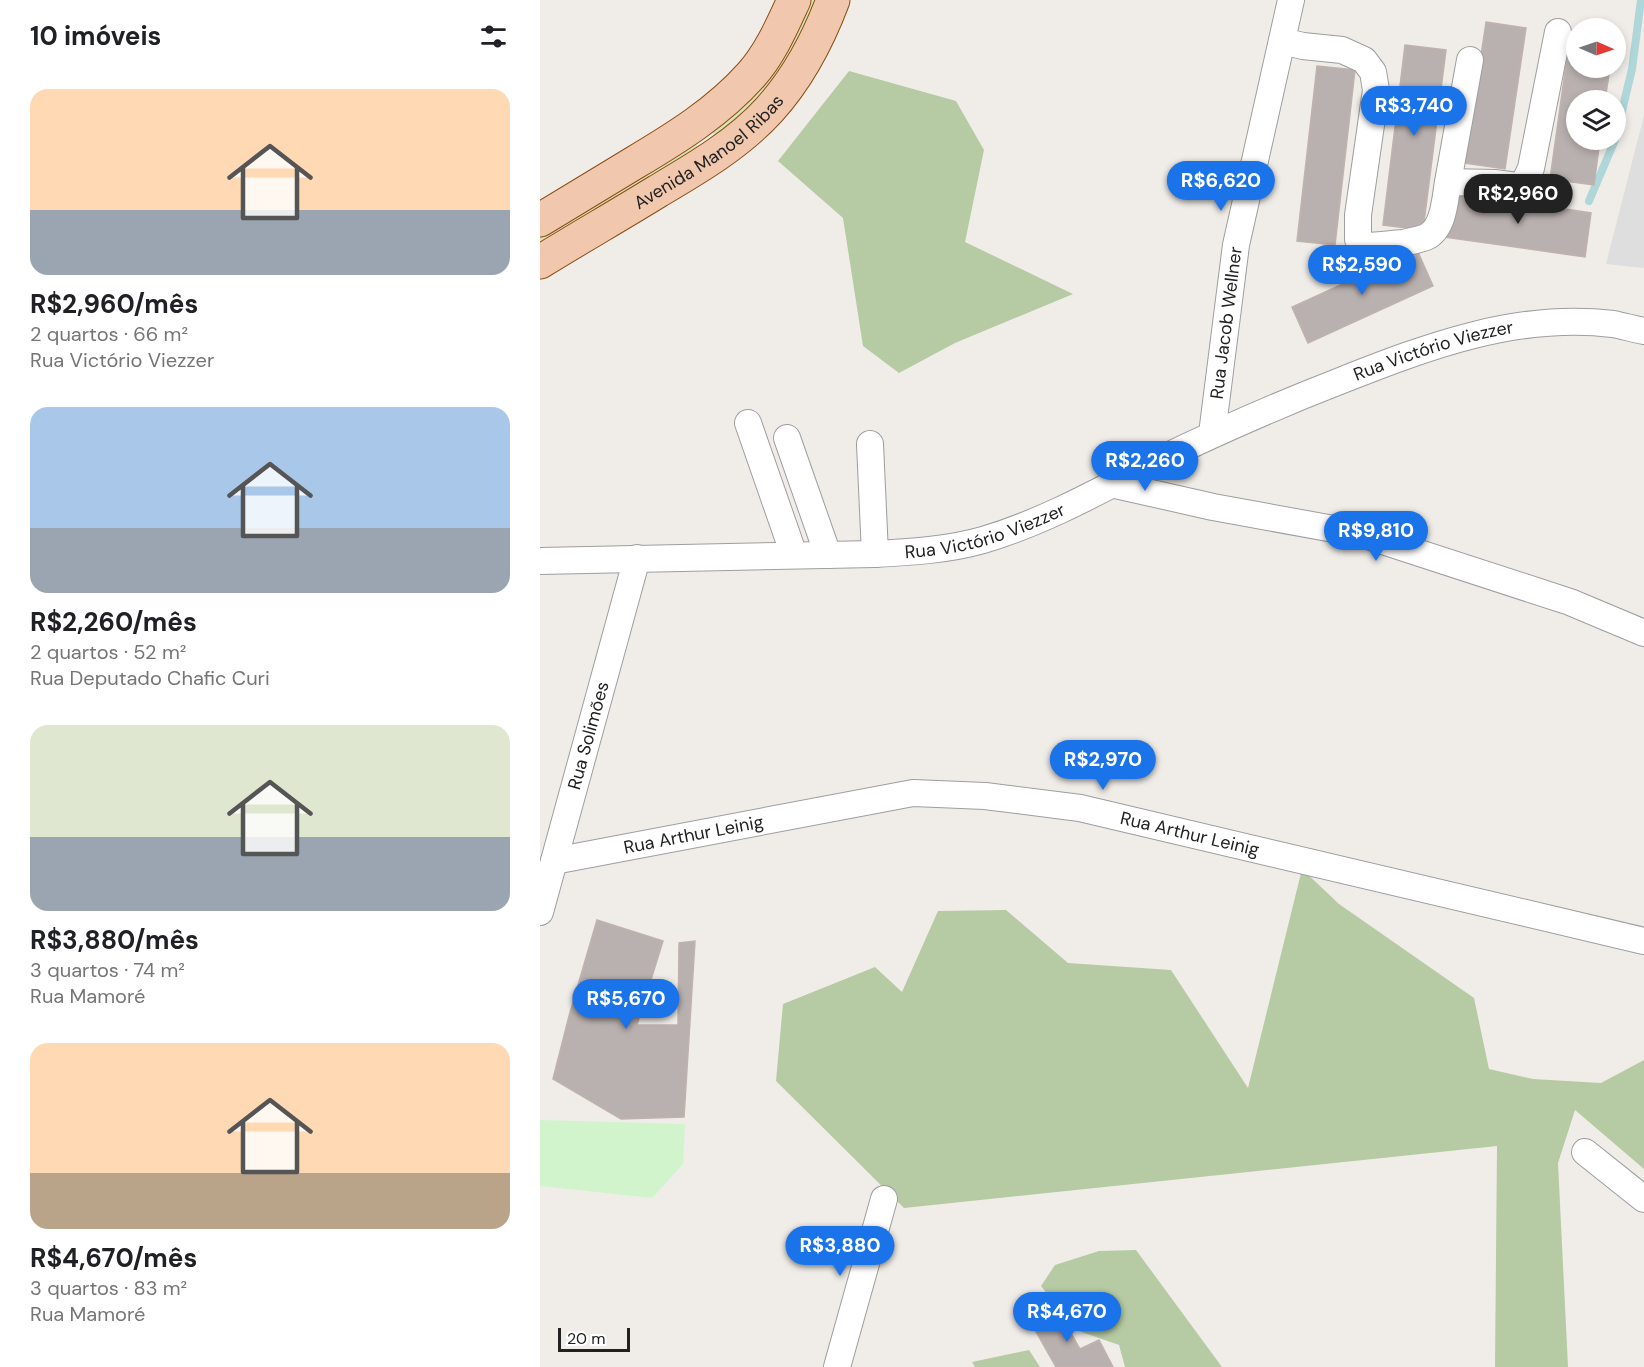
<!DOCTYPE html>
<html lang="pt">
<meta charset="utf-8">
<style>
:root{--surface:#fff;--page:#f6f6f6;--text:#202124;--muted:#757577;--accent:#1a73e8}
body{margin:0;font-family:"DM Sans",sans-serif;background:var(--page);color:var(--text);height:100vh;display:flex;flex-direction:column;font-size:22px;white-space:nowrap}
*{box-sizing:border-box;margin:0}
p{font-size:20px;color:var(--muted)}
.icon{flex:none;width:33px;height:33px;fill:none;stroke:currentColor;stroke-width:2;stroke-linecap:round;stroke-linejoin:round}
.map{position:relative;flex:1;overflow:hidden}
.details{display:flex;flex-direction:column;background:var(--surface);width:540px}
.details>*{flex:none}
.needle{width:39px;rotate:92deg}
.controls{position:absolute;left:1026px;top:18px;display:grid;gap:12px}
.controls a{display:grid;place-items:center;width:60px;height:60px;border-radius:50%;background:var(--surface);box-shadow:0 3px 9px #0003;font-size:30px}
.scale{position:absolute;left:18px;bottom:15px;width:72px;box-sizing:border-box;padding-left:6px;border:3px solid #212121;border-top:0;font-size:16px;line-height:21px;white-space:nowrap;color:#212121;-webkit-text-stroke:4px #fff;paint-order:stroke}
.price{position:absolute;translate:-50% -51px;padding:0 14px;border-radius:21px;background:var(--accent);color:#fff;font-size:20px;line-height:39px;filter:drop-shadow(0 2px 3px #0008)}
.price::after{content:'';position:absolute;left:50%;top:36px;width:18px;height:14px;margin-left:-9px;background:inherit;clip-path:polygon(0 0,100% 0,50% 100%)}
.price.active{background:#222;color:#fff}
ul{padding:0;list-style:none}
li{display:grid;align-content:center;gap:12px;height:318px;padding:0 30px}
li span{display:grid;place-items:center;height:186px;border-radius:18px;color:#555}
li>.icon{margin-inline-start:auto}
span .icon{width:108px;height:108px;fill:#fffc;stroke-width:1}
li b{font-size:26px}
h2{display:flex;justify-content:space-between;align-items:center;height:72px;padding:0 30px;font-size:26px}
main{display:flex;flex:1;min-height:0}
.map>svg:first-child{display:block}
.residential{fill:#dfdede}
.grass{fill:#d5e3b6}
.forest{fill:#b6caa3}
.park{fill:#d1f4cd}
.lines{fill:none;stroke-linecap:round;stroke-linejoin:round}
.stream{stroke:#afd6d8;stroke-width:8}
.building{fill:#b9b1af;stroke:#c0b2ad;stroke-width:1.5}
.minor-casing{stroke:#9e9e9e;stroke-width:28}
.major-casing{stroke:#8b4e13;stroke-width:35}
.minor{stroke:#fff;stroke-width:26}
.major{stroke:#f1c8ad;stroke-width:33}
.labels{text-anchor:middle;stroke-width:6;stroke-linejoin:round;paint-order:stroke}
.street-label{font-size:18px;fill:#212121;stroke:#fff}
</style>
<main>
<section class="details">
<h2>10 imóveis<svg class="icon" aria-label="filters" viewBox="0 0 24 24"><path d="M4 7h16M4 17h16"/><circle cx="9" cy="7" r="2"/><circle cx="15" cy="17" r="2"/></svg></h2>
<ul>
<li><span style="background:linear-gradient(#ffd9b3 65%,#9aa5b1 0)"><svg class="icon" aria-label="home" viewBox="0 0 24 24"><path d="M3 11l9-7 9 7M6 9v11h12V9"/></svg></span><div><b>R$2,960/mês</b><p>2 quartos · 66 m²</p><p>Rua Victório Viezzer</p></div></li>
<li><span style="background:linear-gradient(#a9c7e8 65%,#9aa5b1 0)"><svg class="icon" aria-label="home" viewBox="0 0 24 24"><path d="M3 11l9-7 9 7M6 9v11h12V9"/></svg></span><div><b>R$2,260/mês</b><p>2 quartos · 52 m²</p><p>Rua Deputado Chafic Curi</p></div></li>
<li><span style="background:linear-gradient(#dfe7d0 60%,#9aa5b1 0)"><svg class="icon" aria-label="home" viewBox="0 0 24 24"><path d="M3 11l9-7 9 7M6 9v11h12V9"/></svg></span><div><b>R$3,880/mês</b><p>3 quartos · 74 m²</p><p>Rua Mamoré</p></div></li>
<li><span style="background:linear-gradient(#ffd9b3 70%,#b9a48a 0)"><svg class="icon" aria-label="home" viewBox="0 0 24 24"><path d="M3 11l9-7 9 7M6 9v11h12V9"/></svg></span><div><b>R$4,670/mês</b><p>3 quartos · 83 m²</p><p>Rua Mamoré</p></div></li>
</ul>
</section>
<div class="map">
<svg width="1104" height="1367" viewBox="0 0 1104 1367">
<rect width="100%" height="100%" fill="#f0ede9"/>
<path class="residential" d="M1104,115V268L1066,264Z"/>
<path class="grass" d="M271,0H280L245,65L224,92L177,136L172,133L173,126L236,65L261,26Z
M151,141L157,144V151L0,245V233Z"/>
<path class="forest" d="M309,71L416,101L444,150L425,242L533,294L415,343L359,373L323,346L303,218L238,161Z
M762,869L799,904L934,998L949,1069L993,1079L1061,1083L1104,1060V1169L1035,1110L1018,1163L1028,1367H955L957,1146L364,1208L236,1081L243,1004L335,967L362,992L398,911L466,910L528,963L631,970L708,1088Z
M596,1250L682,1367H585L579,1345L536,1330L501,1286L515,1265L559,1251Z
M489,1350L500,1367H435L432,1362Z"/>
<path class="park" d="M0,1120L145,1124L143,1164L112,1198L0,1186Z"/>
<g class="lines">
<path class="stream" d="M1076,136L1092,69L1101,0
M1049,201L1075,140"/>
</g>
<path class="building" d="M946,22L986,28L965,169L925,163Z
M1030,36L1036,37V68H1070L1065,100H1036V140H1060L1054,185L1010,179Z
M865,45L906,50L883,230L843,225Z
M777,66L815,70L795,245L757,241Z
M912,192L1051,213L1045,257L905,237Z
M877,250L893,286L768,343L752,307Z
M57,920L123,941L97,1025H138L139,943L155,941L144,1117L81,1119L13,1079L29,1016Z
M514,1303L540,1349L559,1340L573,1367H516L490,1321Z"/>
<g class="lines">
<g class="minor-casing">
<g id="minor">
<path d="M742,41L763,46L802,50L824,60L833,72L836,90L818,215V239L825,246C838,246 850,244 863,243C871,241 879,240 886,237C904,229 905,199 908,182L954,183L977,186L985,181L991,168L1018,32"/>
<path d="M908,182L930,60"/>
<path d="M208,423L254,555"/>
<path id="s1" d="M672,434L696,245L751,0"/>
<path d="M247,438L288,555"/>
<path d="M330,444L335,554"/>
<path d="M571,484L673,507L821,534L1030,602L1104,633"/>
<path id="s2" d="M0,561L335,554C371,552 408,550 443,540C504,522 561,490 617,461C677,432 738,405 800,381C886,347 978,312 1073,324C1083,326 1094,329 1104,331"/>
<path id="s3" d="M14,861L373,793L445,796L540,808L1104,941"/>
<path id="s4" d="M0,912L97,558"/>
<path d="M1045,1152L1104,1199"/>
<path d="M297,1367L344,1199"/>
</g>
</g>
<g class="major-casing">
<g id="major">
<path d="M0,220C31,201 63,182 94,163C136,138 178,112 211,75C230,54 242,26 254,0"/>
<path id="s5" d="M0,262C39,238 79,215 118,191C157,168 198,144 229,110C258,78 278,40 293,0"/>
</g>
</g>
<use href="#minor" class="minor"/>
<use href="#major" class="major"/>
</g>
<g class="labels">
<g class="street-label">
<text dy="6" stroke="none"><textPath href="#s5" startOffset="202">Avenida Manoel Ribas</textPath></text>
<text dy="6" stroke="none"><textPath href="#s1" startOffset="112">Rua Jacob Wellner</textPath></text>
<text dy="6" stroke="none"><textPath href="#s2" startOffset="934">Rua Victório Viezzer</textPath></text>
<text dy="6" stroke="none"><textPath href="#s2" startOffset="448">Rua Victório Viezzer</textPath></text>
<text dy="6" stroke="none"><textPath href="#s4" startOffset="183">Rua Solimões</textPath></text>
<text dy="6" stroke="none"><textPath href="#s3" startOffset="142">Rua Arthur Leinig</textPath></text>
<text dy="6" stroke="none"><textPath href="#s3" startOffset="646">Rua Arthur Leinig</textPath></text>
</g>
</g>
</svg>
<div class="controls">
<a><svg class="needle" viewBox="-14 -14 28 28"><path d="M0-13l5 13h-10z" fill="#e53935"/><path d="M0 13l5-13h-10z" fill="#757577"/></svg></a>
<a><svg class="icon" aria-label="layers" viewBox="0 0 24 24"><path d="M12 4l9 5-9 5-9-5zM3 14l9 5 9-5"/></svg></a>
</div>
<div class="scale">20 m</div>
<b class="price" style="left:874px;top:137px">R$3,740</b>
<b class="price" style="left:681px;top:212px">R$6,620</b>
<b class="price active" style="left:978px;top:225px">R$2,960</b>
<b class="price" style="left:822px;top:296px">R$2,590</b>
<b class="price" style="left:605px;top:492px">R$2,260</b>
<b class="price" style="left:836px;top:562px">R$9,810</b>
<b class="price" style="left:563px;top:791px">R$2,970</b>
<b class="price" style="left:86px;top:1030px">R$5,670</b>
<b class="price" style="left:300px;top:1277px">R$3,880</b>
<b class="price" style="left:527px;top:1343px">R$4,670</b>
</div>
</main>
